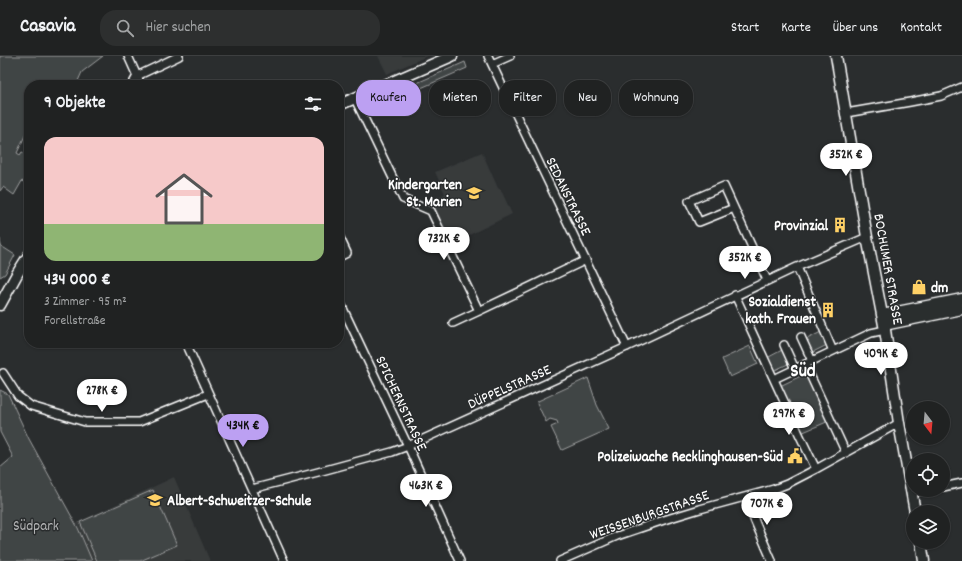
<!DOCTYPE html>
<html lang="de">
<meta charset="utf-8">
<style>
:root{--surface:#202222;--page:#2d2f2f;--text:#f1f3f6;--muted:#a2a4a5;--line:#3d3f40;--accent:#bca0f2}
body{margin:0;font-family:Dekko,sans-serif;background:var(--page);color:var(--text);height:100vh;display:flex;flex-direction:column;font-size:15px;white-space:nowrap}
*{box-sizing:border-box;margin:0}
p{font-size:13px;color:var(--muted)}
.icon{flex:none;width:22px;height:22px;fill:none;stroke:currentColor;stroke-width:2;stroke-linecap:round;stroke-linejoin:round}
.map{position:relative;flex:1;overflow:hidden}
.panel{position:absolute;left:24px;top:24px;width:320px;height:268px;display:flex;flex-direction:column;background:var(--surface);border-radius:16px;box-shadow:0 1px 3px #0004,0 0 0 1px var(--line)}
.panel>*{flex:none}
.hud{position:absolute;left:356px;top:24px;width:380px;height:36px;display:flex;gap:8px}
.needle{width:26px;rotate:164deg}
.tools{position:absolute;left:906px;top:345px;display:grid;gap:8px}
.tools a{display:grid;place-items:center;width:44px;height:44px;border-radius:50%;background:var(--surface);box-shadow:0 1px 3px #0004,0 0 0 1px var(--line);font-size:20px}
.price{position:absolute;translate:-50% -34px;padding:0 9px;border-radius:14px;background:#fff;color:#222;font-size:13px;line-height:26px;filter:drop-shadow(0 1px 2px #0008)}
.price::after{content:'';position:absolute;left:50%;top:24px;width:12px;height:9px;margin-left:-6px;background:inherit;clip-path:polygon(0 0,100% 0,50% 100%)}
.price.active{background:var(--accent);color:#111}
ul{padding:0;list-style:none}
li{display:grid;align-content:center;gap:8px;height:212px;padding:0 20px}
li span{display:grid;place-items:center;height:124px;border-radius:12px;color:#555}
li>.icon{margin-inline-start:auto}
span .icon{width:72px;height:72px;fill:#fffc;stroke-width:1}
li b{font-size:17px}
h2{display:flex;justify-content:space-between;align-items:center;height:48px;padding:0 20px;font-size:17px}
.chip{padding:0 14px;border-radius:16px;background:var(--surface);box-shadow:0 1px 3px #0004,0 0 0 1px var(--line);font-size:14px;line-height:36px}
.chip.active{background:var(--accent);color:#111}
header{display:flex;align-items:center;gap:24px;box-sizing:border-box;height:56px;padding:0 20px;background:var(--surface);border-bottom:1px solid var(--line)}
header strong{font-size:19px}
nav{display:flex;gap:22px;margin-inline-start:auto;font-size:14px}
.search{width:280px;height:36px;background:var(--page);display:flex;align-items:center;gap:10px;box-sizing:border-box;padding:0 14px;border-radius:16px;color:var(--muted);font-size:15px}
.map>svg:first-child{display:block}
.built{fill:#373a3b}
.green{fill:#414445;stroke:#a0a2a2}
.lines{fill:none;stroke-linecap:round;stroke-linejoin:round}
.street-casing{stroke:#fff;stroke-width:10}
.secondary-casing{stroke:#fff;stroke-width:13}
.street{stroke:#2a2d2e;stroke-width:7}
.secondary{stroke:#2a2d2e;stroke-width:10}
.labels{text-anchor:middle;stroke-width:3;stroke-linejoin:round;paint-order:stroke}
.poi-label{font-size:15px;font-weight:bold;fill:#fff;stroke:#2a2d2e;text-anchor:end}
.street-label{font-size:15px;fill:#fff;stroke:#2a2d2e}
.park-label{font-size:15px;fill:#b3b4b5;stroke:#2a2d2e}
.district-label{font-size:19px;font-weight:bold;fill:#fff;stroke:#2a2d2e}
</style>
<header>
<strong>Casavia</strong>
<div class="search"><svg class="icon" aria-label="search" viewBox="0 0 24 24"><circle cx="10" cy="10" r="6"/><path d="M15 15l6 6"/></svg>Hier suchen</div>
<nav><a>Start</a><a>Karte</a><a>Über uns</a><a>Kontakt</a></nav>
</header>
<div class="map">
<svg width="962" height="505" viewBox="0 0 962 505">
<rect width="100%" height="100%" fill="#2a2d2e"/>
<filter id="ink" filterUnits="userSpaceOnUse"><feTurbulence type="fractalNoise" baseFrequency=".025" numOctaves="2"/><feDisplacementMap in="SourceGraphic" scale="8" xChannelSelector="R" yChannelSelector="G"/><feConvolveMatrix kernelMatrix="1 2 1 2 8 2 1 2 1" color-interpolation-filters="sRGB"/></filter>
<g filter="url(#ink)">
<path class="built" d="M378,0H427L387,18Z
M482,96L498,132L501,134L512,158L451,188L431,144L445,138L435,116Z
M174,421L210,505H92L77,467Z"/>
<path class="green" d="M0,0H103L82,16L78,25L74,29H29V71L17,97L20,99L22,96L29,99V129L22,125L14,139L3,131L0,135Z
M465,6L467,12L414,35L417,41L411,45L410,52L403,33Z
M0,183L1,190L15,199L5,218L0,221Z
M821,276L827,289L811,297L805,284Z
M750,290L758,308L730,321L722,303Z
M782,294L788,308L773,315L767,302Z
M807,317L829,365L801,377L780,330Z
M588,322L597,349L609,373L562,394L551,371L558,368L557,365L550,363L546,366L537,347L538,345Z
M0,334L8,338L29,383L78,472L92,505H0V412L13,401L0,376Z
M153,434L177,489L140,505H97L80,466Z"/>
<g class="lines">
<g class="street-casing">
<path id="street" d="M128,0L141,29
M488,0L627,291
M492,8L510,0
M132,29L137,20L179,0
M355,43L403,143L431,155L479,255L586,204
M846,57L910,46L941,40L962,31
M734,152L699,166L689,145L724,130L767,224
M339,180L347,197L339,201
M797,211L833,295
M735,239L800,380L816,413
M339,244L408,390L460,505
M453,267L479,255
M801,281L812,305
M186,287L284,505
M784,289L795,313
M805,308L846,397
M3,317L18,340L31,350L85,366H139L208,338
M774,323L871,277L885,274
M943,431L962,427
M252,433L318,416L392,396L408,390L631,289L797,211L867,181
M912,436L925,434
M747,441L750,454L772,505
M560,505L617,480L667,463L700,453L774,433L787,428L816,413L899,367"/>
</g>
<g class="secondary-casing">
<path id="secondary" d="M836,0L867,181L885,274L899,367L915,456
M339,49L452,0
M0,249L17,218L29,199
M882,259L962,243
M884,269L962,253
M921,486L924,505"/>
</g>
<use href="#street" class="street"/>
<use href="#secondary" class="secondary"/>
</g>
</g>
<defs>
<g id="school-bare" transform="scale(1.2)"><path d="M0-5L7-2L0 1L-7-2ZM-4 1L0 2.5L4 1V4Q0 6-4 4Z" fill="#ffd166" stroke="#2a2d2e" stroke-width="2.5" paint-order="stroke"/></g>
<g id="building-bare" transform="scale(1.2)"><path d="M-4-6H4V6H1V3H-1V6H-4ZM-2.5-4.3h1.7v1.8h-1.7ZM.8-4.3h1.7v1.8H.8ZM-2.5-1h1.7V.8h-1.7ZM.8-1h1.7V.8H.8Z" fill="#ffd166" stroke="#2a2d2e" stroke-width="2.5" paint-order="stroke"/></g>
<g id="shop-bare" transform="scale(1.2)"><path d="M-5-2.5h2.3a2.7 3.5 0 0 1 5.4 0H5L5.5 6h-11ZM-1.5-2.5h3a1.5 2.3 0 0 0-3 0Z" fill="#ffd166" stroke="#2a2d2e" stroke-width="2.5" paint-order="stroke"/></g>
<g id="civic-bare" transform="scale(1.2)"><path d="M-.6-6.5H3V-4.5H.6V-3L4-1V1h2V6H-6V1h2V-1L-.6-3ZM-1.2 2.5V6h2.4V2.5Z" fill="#ffd166" stroke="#2a2d2e" stroke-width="2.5" paint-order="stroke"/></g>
</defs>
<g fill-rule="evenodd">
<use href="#school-bare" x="474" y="137"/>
<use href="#building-bare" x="840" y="169"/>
<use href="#shop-bare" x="919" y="231"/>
<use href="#building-bare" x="828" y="254"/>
<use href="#civic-bare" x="795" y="400"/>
<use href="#school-bare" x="155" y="444"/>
</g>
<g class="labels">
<g class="poi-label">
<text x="462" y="133">Kindergarten<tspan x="462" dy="17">St. Marien</tspan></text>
<text x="828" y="174">Provinzial</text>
<text x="931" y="236" text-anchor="start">dm</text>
<text x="816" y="250">Sozialdienst<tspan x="816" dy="17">kath. Frauen</tspan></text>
<text x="783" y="405">Polizeiwache Recklinghausen-Süd</text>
<text x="167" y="449" text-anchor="start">Albert-Schweitzer-Schule</text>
</g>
<g class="street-label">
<text transform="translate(569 140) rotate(64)" y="5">SEDANSTRASSE</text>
<text transform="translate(889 213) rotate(80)" y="5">BOCHUMER STRASSE</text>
<text transform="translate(509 330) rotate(-24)" y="5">DÜPPELSTRASSE</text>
<text transform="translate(402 347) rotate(65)" y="5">SPICHERNSTRASSE</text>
<text transform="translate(649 458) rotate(-19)" y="5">WEISSENBURGSTRASSE</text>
</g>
<g class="park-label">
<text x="36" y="474">Südpark</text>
</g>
<g class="district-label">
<text x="803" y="320">Süd</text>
</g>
</g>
</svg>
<div class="tools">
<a><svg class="needle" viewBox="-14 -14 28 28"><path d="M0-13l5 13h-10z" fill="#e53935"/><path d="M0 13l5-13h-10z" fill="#a2a4a5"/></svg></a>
<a><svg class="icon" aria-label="locate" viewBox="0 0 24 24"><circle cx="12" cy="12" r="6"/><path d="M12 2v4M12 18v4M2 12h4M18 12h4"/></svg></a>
<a><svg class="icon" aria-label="layers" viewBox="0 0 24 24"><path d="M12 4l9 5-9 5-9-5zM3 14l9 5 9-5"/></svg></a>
</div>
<b class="price" style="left:846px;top:121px">352K €</b>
<b class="price" style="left:444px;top:205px">732K €</b>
<b class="price" style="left:745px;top:224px">352K €</b>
<b class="price" style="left:881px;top:320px">409K €</b>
<b class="price" style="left:102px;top:357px">278K €</b>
<b class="price" style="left:789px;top:380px">297K €</b>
<b class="price active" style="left:243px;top:392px">434K €</b>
<b class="price" style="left:426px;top:452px">463K €</b>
<b class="price" style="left:767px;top:470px">707K €</b>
<div class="hud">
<a class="chip active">Kaufen</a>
<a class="chip">Mieten</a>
<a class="chip">Filter</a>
<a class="chip">Neu</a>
<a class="chip">Wohnung</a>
</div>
<section class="panel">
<h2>9 Objekte<svg class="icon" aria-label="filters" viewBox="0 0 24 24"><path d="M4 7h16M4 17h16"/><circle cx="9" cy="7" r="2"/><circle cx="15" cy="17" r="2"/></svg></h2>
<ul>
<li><span style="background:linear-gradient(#f6c9c9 70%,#8fb573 0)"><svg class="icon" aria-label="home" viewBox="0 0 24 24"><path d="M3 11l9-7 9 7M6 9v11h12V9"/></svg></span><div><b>434 000 €</b><p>3 Zimmer · 95 m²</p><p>Forellstraße</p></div></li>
</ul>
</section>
</div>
